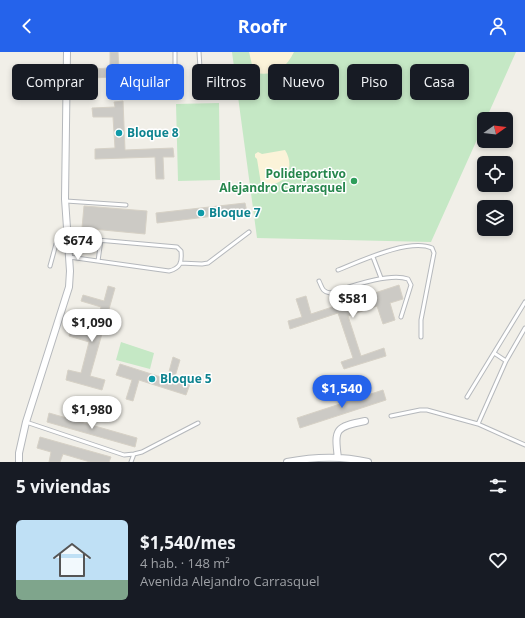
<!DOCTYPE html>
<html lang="es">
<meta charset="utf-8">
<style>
:root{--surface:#171b24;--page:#20242c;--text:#f1f3f6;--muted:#9ea1a6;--line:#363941;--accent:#2563eb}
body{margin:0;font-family:"Open Sans",sans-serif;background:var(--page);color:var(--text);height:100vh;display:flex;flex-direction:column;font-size:15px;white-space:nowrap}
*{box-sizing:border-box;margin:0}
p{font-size:13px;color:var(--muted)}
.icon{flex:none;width:22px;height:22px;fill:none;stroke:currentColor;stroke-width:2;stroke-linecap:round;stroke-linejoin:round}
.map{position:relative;height:410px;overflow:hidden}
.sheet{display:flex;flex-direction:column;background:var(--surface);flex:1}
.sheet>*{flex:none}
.guide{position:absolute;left:12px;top:12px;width:501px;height:36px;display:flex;gap:8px}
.needle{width:26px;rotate:76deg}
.fabs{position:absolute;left:477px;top:60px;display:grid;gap:8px}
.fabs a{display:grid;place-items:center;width:36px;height:36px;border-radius:6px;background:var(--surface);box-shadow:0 2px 6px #0003;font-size:20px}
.price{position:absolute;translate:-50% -34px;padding:0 9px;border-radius:14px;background:#fff;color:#222;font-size:13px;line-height:26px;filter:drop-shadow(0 1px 2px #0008)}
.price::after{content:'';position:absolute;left:50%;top:24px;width:12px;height:9px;margin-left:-6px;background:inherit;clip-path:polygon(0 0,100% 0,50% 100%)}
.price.active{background:var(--accent);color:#fff}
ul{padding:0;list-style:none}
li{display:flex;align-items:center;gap:12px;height:100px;padding:0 16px}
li+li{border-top:1px solid var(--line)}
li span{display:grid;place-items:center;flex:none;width:112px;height:80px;border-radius:6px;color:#555}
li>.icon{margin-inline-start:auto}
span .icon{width:48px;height:48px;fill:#fffc;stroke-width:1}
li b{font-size:17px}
h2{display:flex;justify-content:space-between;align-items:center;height:48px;padding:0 16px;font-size:17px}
.tag{padding:0 14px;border-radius:6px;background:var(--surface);box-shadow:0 2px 6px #0003;font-size:14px;line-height:36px}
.tag.active{background:var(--accent);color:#fff}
header{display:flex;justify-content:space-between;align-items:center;height:52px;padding:0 16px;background:var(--accent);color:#fff;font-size:18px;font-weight:700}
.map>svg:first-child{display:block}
.green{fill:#c5e8c5}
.sand{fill:#fbf3d9}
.building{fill:#cccac5;stroke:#d6d1c6}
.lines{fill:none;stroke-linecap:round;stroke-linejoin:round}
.lane-casing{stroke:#b5b8bc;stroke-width:5}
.street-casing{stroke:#b5b8bc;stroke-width:8}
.lane{stroke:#fff;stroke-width:3}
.street{stroke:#fff;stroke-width:6}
.culture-dot{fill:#0f9aa8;stroke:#fff;stroke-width:1.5}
.leisure-dot{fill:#2e9e5b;stroke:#fff;stroke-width:1.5}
.labels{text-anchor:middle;stroke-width:3;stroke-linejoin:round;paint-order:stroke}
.culture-label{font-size:12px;font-weight:bold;fill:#0d838f;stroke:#fff;text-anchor:start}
.leisure-label{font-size:12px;font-weight:bold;fill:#27864d;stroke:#fff;text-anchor:end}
</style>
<header><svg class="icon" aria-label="back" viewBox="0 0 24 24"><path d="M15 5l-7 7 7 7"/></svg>Roofr<svg class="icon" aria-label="person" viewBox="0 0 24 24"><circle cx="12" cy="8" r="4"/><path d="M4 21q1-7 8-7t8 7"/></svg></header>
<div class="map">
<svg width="525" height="410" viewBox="0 0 525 410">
<rect width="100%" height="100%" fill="#f1efe8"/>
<path class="green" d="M232,0H516L486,67H484V72L431,190L257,186Z
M219,51L220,128L178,129L176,52Z
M121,290L154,301L150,317L116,308Z"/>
<path class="sand" d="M249,0H294C285,18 274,24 254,21Z
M285,98C297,117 283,137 261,132L257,107L255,105V102L258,100L262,102Z"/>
<path class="building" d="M110,0H118L119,16L133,15L134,24L91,26L90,17L110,16Z
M123,49L125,98L173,96L174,105H163L164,127H156L155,105L95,107V97L115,96L113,65H93L92,56L115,55L114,50Z
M245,151L247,160L157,171L156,161Z
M84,154L147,159L145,182L82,176Z
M399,233L403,247L390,251L395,268L383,272L377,254L348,264L361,304L384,296L386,304L344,317L341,310L353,306L338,261L290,277L288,269L302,265L296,247L306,244L311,262Z
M108,234L115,236L90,324L105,328L102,338L66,328L68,318L81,321L89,290L69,284L71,276L94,282L101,255L81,249L83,243L104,249Z
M173,305L180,308L174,328L190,332L186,343L139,328L133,349L126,347L132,328L116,323L120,312L167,327Z
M383,338L386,348L300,376L297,366Z
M49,361L137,386L135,395L47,370Z
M40,385L111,405L109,410H90L63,402L60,410H49L51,400L37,396Z"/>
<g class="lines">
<g class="lane-casing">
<path id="lane" d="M199,0L201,32
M175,31V0
M66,149L126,153
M69,205L169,219C181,216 182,210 181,199L177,195L86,187L84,186V179
M373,205L381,226
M98,209L101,188
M180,211L202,212L208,211L249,180
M50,214L56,192L68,186
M338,218C361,209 409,186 432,196L434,201L421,268V285
M319,229C322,235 322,240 330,241C349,235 390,220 408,227L411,233L401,265
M494,301L506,309
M467,345L525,250
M391,364L420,358H427L478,372L525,393
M26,370L124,403L134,402L142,400L198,371
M478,372L506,309L525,276
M131,410L134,402"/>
</g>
<g class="street-casing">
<path id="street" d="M338,406C334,376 336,375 365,369
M19,410V401L26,370L69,235L70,219L65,147L67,0
M287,410C313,405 342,404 368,410"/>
</g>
<use href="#lane" class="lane"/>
<use href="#street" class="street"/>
</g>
<g class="culture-dot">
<circle cx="119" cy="81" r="4"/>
<circle cx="201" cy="161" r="4"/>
<circle cx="152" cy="327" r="4"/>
</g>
<circle class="leisure-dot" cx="354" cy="129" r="4"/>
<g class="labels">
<g class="culture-label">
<text x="127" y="85">Bloque 8</text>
<text x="209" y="165">Bloque 7</text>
<text x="160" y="331">Bloque 5</text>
</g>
<g class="leisure-label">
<text x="346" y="126">Polideportivo<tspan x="346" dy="14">Alejandro Carrasquel</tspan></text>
</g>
</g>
</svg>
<div class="fabs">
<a><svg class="needle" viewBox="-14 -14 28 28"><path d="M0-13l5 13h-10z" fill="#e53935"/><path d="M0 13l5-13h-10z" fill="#9ea1a6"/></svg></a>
<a><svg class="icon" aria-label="locate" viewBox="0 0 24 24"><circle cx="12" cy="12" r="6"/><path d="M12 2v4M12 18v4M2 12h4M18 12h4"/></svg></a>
<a><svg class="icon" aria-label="layers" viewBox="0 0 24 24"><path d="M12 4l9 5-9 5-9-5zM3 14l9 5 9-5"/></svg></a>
</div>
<b class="price" style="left:78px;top:209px">$674</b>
<b class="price" style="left:353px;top:267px">$581</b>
<b class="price" style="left:92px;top:291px">$1,090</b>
<b class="price active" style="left:342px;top:357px">$1,540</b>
<b class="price" style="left:92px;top:378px">$1,980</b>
<div class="guide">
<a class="tag">Comprar</a>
<a class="tag active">Alquilar</a>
<a class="tag">Filtros</a>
<a class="tag">Nuevo</a>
<a class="tag">Piso</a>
<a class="tag">Casa</a>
</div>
</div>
<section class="sheet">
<h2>5 viviendas<svg class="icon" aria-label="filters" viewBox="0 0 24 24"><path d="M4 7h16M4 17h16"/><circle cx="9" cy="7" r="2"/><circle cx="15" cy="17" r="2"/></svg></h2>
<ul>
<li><span style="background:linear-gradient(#bfe0f5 75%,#7fa58c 0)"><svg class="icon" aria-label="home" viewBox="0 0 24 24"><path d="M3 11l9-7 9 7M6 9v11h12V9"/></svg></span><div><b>$1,540/mes</b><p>4 hab. · 148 m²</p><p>Avenida Alejandro Carrasquel</p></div><svg class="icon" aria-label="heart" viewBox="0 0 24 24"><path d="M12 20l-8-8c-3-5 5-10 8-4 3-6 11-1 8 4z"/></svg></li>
</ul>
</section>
